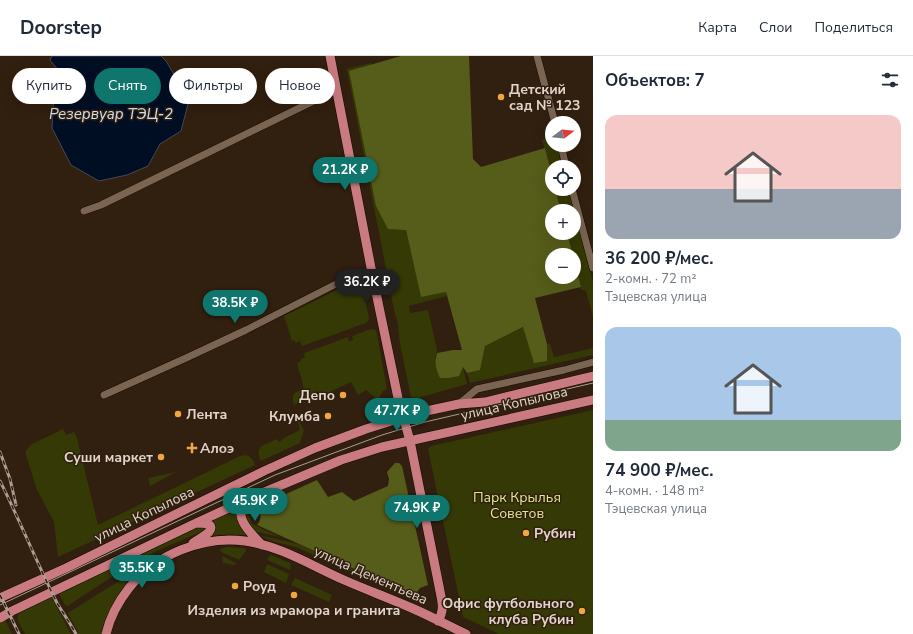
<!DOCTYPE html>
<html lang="ru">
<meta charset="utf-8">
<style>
:root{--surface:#fff;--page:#f6f6f7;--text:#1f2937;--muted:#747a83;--line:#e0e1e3;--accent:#0f766e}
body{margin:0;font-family:"Nunito Sans",sans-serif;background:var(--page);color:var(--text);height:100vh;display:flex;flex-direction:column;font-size:15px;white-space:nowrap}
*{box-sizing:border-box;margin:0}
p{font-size:13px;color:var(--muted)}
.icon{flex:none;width:22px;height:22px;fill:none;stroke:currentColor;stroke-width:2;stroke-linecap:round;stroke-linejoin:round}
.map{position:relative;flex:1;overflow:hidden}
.panel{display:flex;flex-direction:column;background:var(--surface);width:320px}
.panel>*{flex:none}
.top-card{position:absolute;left:12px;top:12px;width:380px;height:36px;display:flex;gap:8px}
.needle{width:26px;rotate:74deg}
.fabs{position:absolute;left:545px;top:60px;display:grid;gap:8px}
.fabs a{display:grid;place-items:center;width:36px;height:36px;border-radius:50%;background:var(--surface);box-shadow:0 4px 16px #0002;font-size:20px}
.price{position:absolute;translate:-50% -34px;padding:0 9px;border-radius:14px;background:var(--accent);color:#fff;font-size:13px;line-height:26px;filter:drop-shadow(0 1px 2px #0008)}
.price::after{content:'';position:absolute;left:50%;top:24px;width:12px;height:9px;margin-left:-6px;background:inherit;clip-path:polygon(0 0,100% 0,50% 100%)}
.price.current{background:#222;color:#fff}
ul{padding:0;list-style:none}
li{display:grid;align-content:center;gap:8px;height:212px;padding:0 12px}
li span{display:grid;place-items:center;height:124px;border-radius:12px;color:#555}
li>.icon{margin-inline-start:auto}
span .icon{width:72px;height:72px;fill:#fffc;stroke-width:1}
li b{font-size:17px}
h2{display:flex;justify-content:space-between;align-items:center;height:48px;padding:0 12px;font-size:17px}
.tag{padding:0 14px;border-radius:18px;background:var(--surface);box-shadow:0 4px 16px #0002;font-size:14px;line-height:36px}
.tag.current{background:var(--accent);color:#fff}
header{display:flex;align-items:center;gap:24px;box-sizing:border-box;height:56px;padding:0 20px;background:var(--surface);border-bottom:1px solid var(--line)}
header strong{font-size:19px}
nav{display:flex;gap:22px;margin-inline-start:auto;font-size:14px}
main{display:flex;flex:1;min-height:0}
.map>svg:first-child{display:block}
.green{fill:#353905}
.forest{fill:#565c1a}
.water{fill:#000e23;stroke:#444955}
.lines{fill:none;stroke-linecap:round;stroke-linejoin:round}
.minor-casing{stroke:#180800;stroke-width:8}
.major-casing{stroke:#180800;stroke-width:10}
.minor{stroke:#7a6452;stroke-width:7}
.major{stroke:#c97b81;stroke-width:9}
.tram{stroke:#ab9d91;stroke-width:1}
.rail-casing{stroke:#ab9d91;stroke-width:3}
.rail{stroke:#311f0f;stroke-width:1.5;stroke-dasharray:4.5;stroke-linecap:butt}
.poi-dot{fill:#f1a63f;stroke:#311f0f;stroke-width:1.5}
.labels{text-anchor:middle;stroke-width:3;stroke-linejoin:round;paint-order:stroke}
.poi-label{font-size:14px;font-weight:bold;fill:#e1d4ca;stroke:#311f0f;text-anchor:start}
.street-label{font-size:14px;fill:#e1d4ca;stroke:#311f0f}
.park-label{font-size:14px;fill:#dfea8c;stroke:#311f0f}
.water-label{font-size:15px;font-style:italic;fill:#d5e3f0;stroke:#311f0f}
</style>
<header>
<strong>Doorstep</strong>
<nav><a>Карта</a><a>Слои</a><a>Поделиться</a></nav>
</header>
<main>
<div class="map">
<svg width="593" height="578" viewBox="0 0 593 578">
<rect width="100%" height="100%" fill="#311f0f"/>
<path class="green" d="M371,7L404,170L406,174L421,240L446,236L447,240L409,250L410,257L428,254L437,293L435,303L463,311L467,328L418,342L411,341L400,288L397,263L395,259L347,13Z
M551,81H552V89H557L563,111H552V120L542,84Z
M555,133H569L593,226V261L586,235L580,233L581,231L574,204V199H573L567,177H574V155H561Z
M345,230H354L362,232L369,261L368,265L366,267L305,289L302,290L300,285L296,287L294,284L292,285L284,260Z
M524,271L547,305V288H550L554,301L593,292V299L470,327L467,317L480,313L485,290Z
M374,273L376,275L377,278L387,333L383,335L378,344L366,334L358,339L351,326L328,337L319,340L317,335L294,349C291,337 293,337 304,333L297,307L301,305V303L305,301L304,297L348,281L349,286L353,284L352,280L368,274Z
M593,354V578H499L463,561L428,393L431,390L436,389Z
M296,359L304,375L300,387L261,405C253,389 266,389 277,383L279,386L282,384L284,382L300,374Z
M63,373L66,379L74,376L77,382L98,469L240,400L246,399C251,401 254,404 255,409L58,501L54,466L37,434L26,399V394L32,388Z
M176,416L150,430L148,422Z
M239,454L251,480L231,478L203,480L213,469L212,465L211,464Z
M248,458L252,468L280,481L252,475L243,460Z
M201,469L207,472L196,478L154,496L139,507L118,517L72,547L68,550L65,549L58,536Z
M258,479L298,488L414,541L415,543H413L296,491L275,486Z
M227,491L244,492L246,493V495L239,504L221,496L220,494L222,492Z
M270,499H271L290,507L291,511L290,514L267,504Z
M222,500L236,507V508L234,509L223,507Z
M267,508L289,518L286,527L264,516Z
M135,517L122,534L112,552L101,578H79L68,557L109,531Z
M295,522L332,539L329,546L291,529Z
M51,540L71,578H25L18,565V557Z
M5,564L12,578H0V567Z"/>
<path class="forest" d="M401,0H469L473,103L481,111L545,92L552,120V133H555L561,155H552V177H567L573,199H552V221H574V204L581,231L535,242L547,288V305L534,307L523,271L485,290L480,314L467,317L463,311L459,320L448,322H440C436,313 434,307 437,297L453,294H462L446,236L421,241L406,174L388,173L376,150L349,15Z
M395,407H399L402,410L428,529L420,532L414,540L257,469C262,463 262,456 255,452L317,424L328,441L342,436L354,445L388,430L389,423L387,416Z"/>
<path class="water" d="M52,0H161L166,5L189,44L181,75L160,88L148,110L127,119L99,125L71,109L52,72L54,36L59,15L50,4Z"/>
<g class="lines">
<g class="minor-casing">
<path id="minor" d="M537,0L555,67
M561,89L566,111
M572,133L593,212
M84,155L101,149L336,34
M104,339L186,302L246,274L336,228L373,222
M459,348L477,333L564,314L593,306"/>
</g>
<g class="major-casing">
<path id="major" d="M330,0L373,222L398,342L410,385L440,535C442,547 445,553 438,565
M248,445C246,447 243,449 242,452C236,465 255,481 262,489
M193,487C197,484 205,480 209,476C216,467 202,467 197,467
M0,542L66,512L264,415L315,392L366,373L417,357L459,348L485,346L593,320
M0,562L12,555L194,468L255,440L341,404L382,391L593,344
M106,578C110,561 118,546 129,532C155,499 203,479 245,485C281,490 312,510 344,524C367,534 391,543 414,553C432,561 449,570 466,578"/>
</g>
<use href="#minor" class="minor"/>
<use href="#major" class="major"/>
<path class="tram" d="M0,549L275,419L382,379L425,366L593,327"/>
<g class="rail-casing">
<path id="rail" d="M0,396L10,423L16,449
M0,425C20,465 37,507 57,547C63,557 70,567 76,578
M0,539L19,578"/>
</g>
<use href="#rail" class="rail"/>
</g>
<g class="poi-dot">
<circle cx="501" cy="41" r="4"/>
<circle cx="343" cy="339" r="4"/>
<circle cx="178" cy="358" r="4"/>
<circle cx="328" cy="360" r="4"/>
<path d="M190 386h4v4h4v4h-4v4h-4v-4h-4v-4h4z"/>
<circle cx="161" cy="401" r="4"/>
<circle cx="526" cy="477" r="4"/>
<circle cx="235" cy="530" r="4"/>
<circle cx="294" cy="539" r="4"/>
<circle cx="582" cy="555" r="4"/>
</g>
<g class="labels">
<g class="poi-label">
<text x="509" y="38">Детский<tspan x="509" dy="16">сад № 123</tspan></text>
<text x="335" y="344" text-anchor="end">Депо</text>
<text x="186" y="363">Лента</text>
<text x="320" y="365" text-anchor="end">Клумба</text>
<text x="200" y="397">Алоэ</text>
<text x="153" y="406" text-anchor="end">Суши маркет</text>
<text x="534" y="482">Рубин</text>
<text x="243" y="535">Роуд</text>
<text x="574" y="552" text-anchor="end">Офис футбольного<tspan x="574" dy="16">клуба Рубин</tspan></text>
<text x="294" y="559" text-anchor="middle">Изделия из мрамора и гранита</text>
</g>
<g class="street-label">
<text transform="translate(514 347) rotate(-13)" y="5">улица Копылова</text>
<text transform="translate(144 458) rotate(-26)" y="5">улица Копылова</text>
<text transform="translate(371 519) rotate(24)" y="5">улица Дементьева</text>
</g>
<g class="park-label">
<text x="517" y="446">Парк Крылья<tspan x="517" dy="16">Советов</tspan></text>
</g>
<g class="water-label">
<text x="111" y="63">Резервуар ТЭЦ-2</text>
</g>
</g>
</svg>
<div class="fabs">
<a><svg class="needle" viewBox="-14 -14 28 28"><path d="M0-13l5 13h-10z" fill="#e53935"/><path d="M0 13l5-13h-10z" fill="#747a83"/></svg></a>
<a><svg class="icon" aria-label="locate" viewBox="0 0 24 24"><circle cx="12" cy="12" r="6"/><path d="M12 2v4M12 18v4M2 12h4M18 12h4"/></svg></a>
<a>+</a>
<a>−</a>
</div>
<b class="price" style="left:345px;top:135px">21.2K ₽</b>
<b class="price current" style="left:367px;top:247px">36.2K ₽</b>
<b class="price" style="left:235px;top:268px">38.5K ₽</b>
<b class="price" style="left:397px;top:376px">47.7K ₽</b>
<b class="price" style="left:255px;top:466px">45.9K ₽</b>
<b class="price" style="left:417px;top:473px">74.9K ₽</b>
<b class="price" style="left:142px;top:533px">35.5K ₽</b>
<div class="top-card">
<a class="tag">Купить</a>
<a class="tag current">Снять</a>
<a class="tag">Фильтры</a>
<a class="tag">Новое</a>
</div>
</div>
<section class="panel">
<h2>Объектов: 7<svg class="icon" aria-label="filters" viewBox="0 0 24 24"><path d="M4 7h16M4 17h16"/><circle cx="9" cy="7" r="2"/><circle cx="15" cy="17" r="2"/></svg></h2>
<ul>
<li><span style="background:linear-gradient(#f6c9c9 60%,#9aa5b1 0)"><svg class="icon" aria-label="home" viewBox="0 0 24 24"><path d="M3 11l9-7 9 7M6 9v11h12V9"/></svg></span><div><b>36 200 ₽/мес.</b><p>2-комн. · 72 m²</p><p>Тэцевская улица</p></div></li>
<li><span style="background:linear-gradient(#a9c7e8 75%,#7fa58c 0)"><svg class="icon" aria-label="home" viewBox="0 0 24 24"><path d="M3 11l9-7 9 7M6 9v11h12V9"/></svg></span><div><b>74 900 ₽/мес.</b><p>4-комн. · 148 m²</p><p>Тэцевская улица</p></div></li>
</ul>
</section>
</main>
